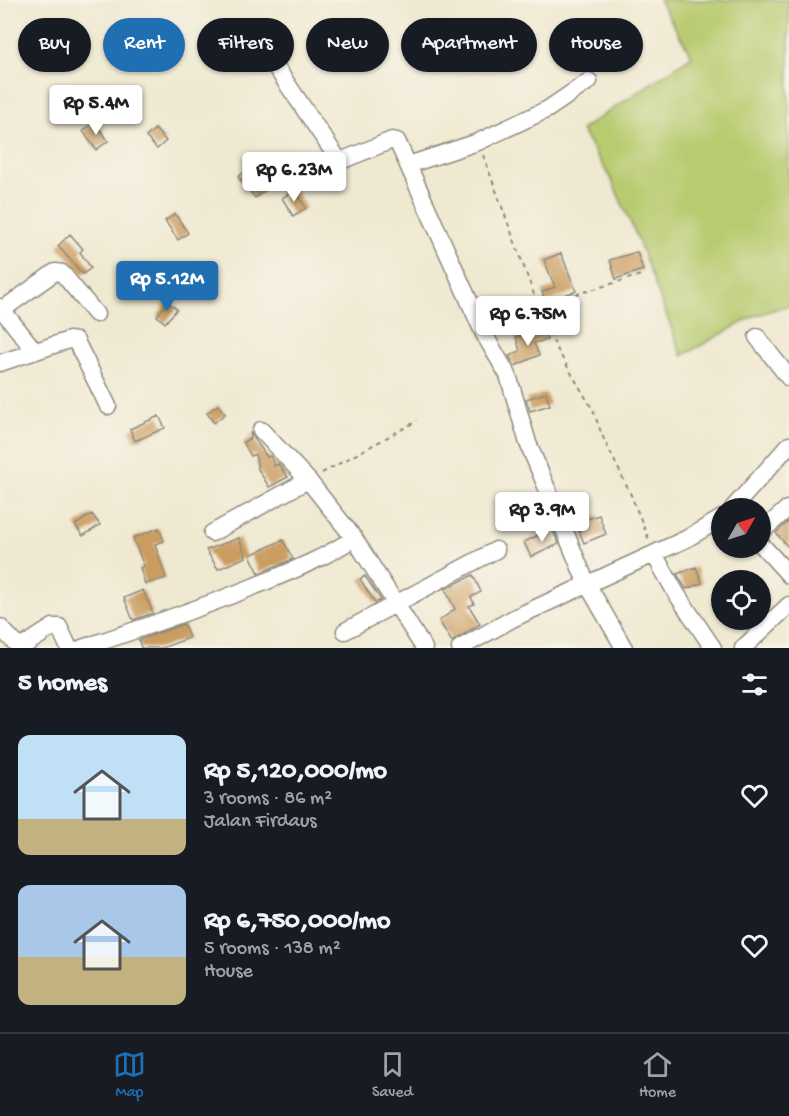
<!DOCTYPE html>
<meta charset="utf-8">
<style>
:root{--surface:#171b24;--page:#242831;--text:#f1f3f6;--muted:#9ea1a6;--line:#363941;--accent:#1f6fb2}
body{margin:0;font-family:"Gochi Hand",sans-serif;background:var(--page);color:var(--text);height:100vh;display:flex;flex-direction:column;font-size:22px;white-space:nowrap}
*{box-sizing:border-box;margin:0}
p{font-size:20px;color:var(--muted)}
.icon{flex:none;width:33px;height:33px;fill:none;stroke:currentColor;stroke-width:2;stroke-linecap:round;stroke-linejoin:round}
.map{position:relative;height:648px;overflow:hidden}
.panel{display:flex;flex-direction:column;background:var(--surface);flex:1}
.panel>*{flex:none}
.banner{position:absolute;left:18px;top:18px;width:753px;height:54px;display:flex;gap:12px}
.needle{width:39px;rotate:51deg}
.controls{position:absolute;left:711px;top:498px;display:grid;gap:12px}
.controls a{display:grid;place-items:center;width:60px;height:60px;border-radius:50%;background:var(--surface);box-shadow:0 2px 4px #0004;font-size:30px}
.price{position:absolute;translate:-50% -51px;padding:0 14px;border-radius:6px;background:#fff;color:#222;font-size:20px;line-height:39px;filter:drop-shadow(0 2px 3px #0008)}
.price::after{content:'';position:absolute;left:50%;top:36px;width:18px;height:14px;margin-left:-9px;background:inherit;clip-path:polygon(0 0,100% 0,50% 100%)}
.price.active{background:var(--accent);color:#fff}
ul{padding:0;list-style:none}
li{display:flex;align-items:center;gap:18px;height:150px;padding:0 18px}
li span{display:grid;place-items:center;flex:none;width:168px;height:120px;border-radius:12px;color:#555}
li>.icon{margin-inline-start:auto}
span .icon{width:72px;height:72px;fill:#fffc;stroke-width:1}
li b{font-size:26px}
h2{display:flex;justify-content:space-between;align-items:center;height:72px;padding:0 18px;font-size:26px}
.chip{padding:0 21px;border-radius:27px;background:var(--surface);box-shadow:0 2px 4px #0004;font-size:21px;line-height:54px}
.chip.active{background:var(--accent);color:#fff}
.dock{display:flex;justify-content:space-around;align-items:center;height:84px;border-top:2px solid var(--line);background:var(--surface);font-size:16px;color:var(--muted)}
.dock a{display:grid;justify-items:center;gap:3px}
.dock .active{color:var(--accent)}
.map>svg:first-child{display:block}
.green{fill:#b8cb6e;stroke:#727b4c;stroke-width:1.5}
.building{fill:#cb9c5f}
.lines{fill:none;stroke-linecap:round;stroke-linejoin:round}
.street-casing{stroke:#8e8a7e;stroke-width:19}
.path{stroke:#8e8a7e;stroke-width:2;stroke-dasharray:4.5 4.5;stroke-linecap:butt}
.street{stroke:#fff;stroke-width:16}
</style>
<div class="map">
<svg width="789" height="648" viewBox="0 0 789 648">
<rect width="100%" height="100%" fill="#f7f3e8"/>
<filter id="ink" filterUnits="userSpaceOnUse"><feTurbulence type="fractalNoise" baseFrequency=".0167" numOctaves="2"/><feDisplacementMap in="SourceGraphic" scale="12" xChannelSelector="R" yChannelSelector="G"/><feConvolveMatrix kernelMatrix="1 2 1 2 8 2 1 2 1" color-interpolation-filters="sRGB"/></filter>
<filter id="wash" filterUnits="userSpaceOnUse"><feTurbulence type="fractalNoise" baseFrequency=".008" numOctaves="4" result="noise"/><feDisplacementMap in="SourceGraphic" scale="24" xChannelSelector="R" yChannelSelector="G"/><feGaussianBlur stdDeviation="1.35" result="paint"/><feColorMatrix in="noise" values="0 0 0 0 0 0 0 0 0 0 0 0 0 0 0 0 0 1.4 0 .05"/><feComposite in="paint" operator="in"/></filter>
<g filter="url(#wash)">
<rect width="100%" height="100%" fill="#f0e9d1"/>
<path class="green" d="M659,0H789V305L754,316L682,356L636,235L611,179L581,130L692,56Z"/>
<g id="blocks">
<path class="building" d="M95,122L108,141L96,150L83,131Z
M155,129L166,141L157,149L146,137Z
M249,168L266,189L255,198L238,177Z
M295,190L306,208L293,216L282,198Z
M175,214L188,233L178,240L165,221Z
M70,234L83,249L80,252L91,268L83,274L58,246Z
M637,252L643,270L616,279L610,260Z
M561,253L576,291L546,302L542,292L555,287L544,260Z
M168,302L177,309L165,323L157,316Z
M544,329L547,340L534,343L539,355L515,366L509,356L520,351L516,337Z
M546,393L550,405L530,411L526,399Z
M218,405L225,414L214,423L207,413Z
M159,416L165,428L135,441L130,429Z
M250,432L267,457L271,456L274,466L278,464L288,477L269,487L258,469L255,454L251,456L243,442L251,438Z
M538,495L544,509L533,512L529,498Z
M92,514L100,525L83,536L75,525Z
M599,515L606,534L584,543L576,523Z
M789,521V548L776,533Z
M159,528L164,541L155,544L166,578L145,584L140,568L144,566L133,538Z
M552,529L559,544L531,557L524,542Z
M239,538L246,557L218,569L206,550Z
M283,540L293,559L259,573L250,555Z
M696,567L702,583L686,589L677,574Z
M473,575L481,592L471,597L474,604L469,606L480,624L452,642L439,621L455,609L445,589Z
M365,576L381,600L375,603L360,579Z
M143,590L153,613L133,620L124,598Z
M184,624L189,638L162,648H141L139,640Z"/>
</g>
</g>
<g filter="url(#ink)">
<use href="#blocks" fill-opacity="0" stroke="#8e8a7e" stroke-width="1.5"/>
<g class="lines">
<g class="street-casing">
<path id="street" d="M273,63L338,159L343,160L392,140L397,141L408,165
M589,81L548,109L478,142L408,165L484,334L508,375L528,443L586,582L624,648
M0,307L34,350
M2,310L55,272L62,273L96,314
M757,337L789,378
M0,363L69,340L76,341L108,406
M261,430L308,480L354,538L424,648
M733,508L789,445
M212,533L308,480
M760,533L787,509
M760,543L789,575
M654,554L676,593L713,648
M0,627L20,648
M345,631L496,550
M20,648L53,627H59L69,648
M82,648C140,629 198,609 255,586C289,572 323,559 354,538
M460,648L514,618L686,539L722,518
M743,648L789,605"/>
</g>
<path class="path" d="M483,155L543,319L557,349L593,410L602,435L631,495L649,540
M541,305L644,274
M499,330L543,319
M322,473L417,421"/>
<use href="#street" class="street"/>
</g>
</g>
</svg>
<div class="controls">
<a><svg class="needle" viewBox="-14 -14 28 28"><path d="M0-13l5 13h-10z" fill="#e53935"/><path d="M0 13l5-13h-10z" fill="#9ea1a6"/></svg></a>
<a><svg class="icon" aria-label="locate" viewBox="0 0 24 24"><circle cx="12" cy="12" r="6"/><path d="M12 2v4M12 18v4M2 12h4M18 12h4"/></svg></a>
</div>
<b class="price" style="left:96px;top:136px">Rp 5.4M</b>
<b class="price" style="left:294px;top:203px">Rp 6.23M</b>
<b class="price active" style="left:167px;top:312px">Rp 5.12M</b>
<b class="price" style="left:528px;top:347px">Rp 6.75M</b>
<b class="price" style="left:542px;top:543px">Rp 3.9M</b>
<div class="banner">
<a class="chip">Buy</a>
<a class="chip active">Rent</a>
<a class="chip">Filters</a>
<a class="chip">New</a>
<a class="chip">Apartment</a>
<a class="chip">House</a>
</div>
</div>
<section class="panel">
<h2>5 homes<svg class="icon" aria-label="filters" viewBox="0 0 24 24"><path d="M4 7h16M4 17h16"/><circle cx="9" cy="7" r="2"/><circle cx="15" cy="17" r="2"/></svg></h2>
<ul>
<li><span style="background:linear-gradient(#bfe0f5 70%,#c2b280 0)"><svg class="icon" aria-label="home" viewBox="0 0 24 24"><path d="M3 11l9-7 9 7M6 9v11h12V9"/></svg></span><div><b>Rp 5,120,000/mo</b><p>3 rooms · 86 m²</p><p>Jalan Firdaus</p></div><svg class="icon" aria-label="heart" viewBox="0 0 24 24"><path d="M12 20l-8-8c-3-5 5-10 8-4 3-6 11-1 8 4z"/></svg></li>
<li><span style="background:linear-gradient(#a9c7e8 60%,#c2b280 0)"><svg class="icon" aria-label="home" viewBox="0 0 24 24"><path d="M3 11l9-7 9 7M6 9v11h12V9"/></svg></span><div><b>Rp 6,750,000/mo</b><p>5 rooms · 138 m²</p><p>House</p></div><svg class="icon" aria-label="heart" viewBox="0 0 24 24"><path d="M12 20l-8-8c-3-5 5-10 8-4 3-6 11-1 8 4z"/></svg></li>
</ul>
</section>
<nav class="dock">
<a class="active"><svg class="icon" aria-label="map" viewBox="0 0 24 24"><path d="M3 6l6-2 6 2 6-2v14l-6 2-6-2-6 2zM9 4v14M15 6v14"/></svg>Map</a>
<a><svg class="icon" aria-label="saved" viewBox="0 0 24 24"><path d="M7 4h10v16l-5-4-5 4z"/></svg>Saved</a>
<a><svg class="icon" aria-label="home" viewBox="0 0 24 24"><path d="M3 11l9-7 9 7M6 9v11h12V9"/></svg>Home</a>
</nav>
